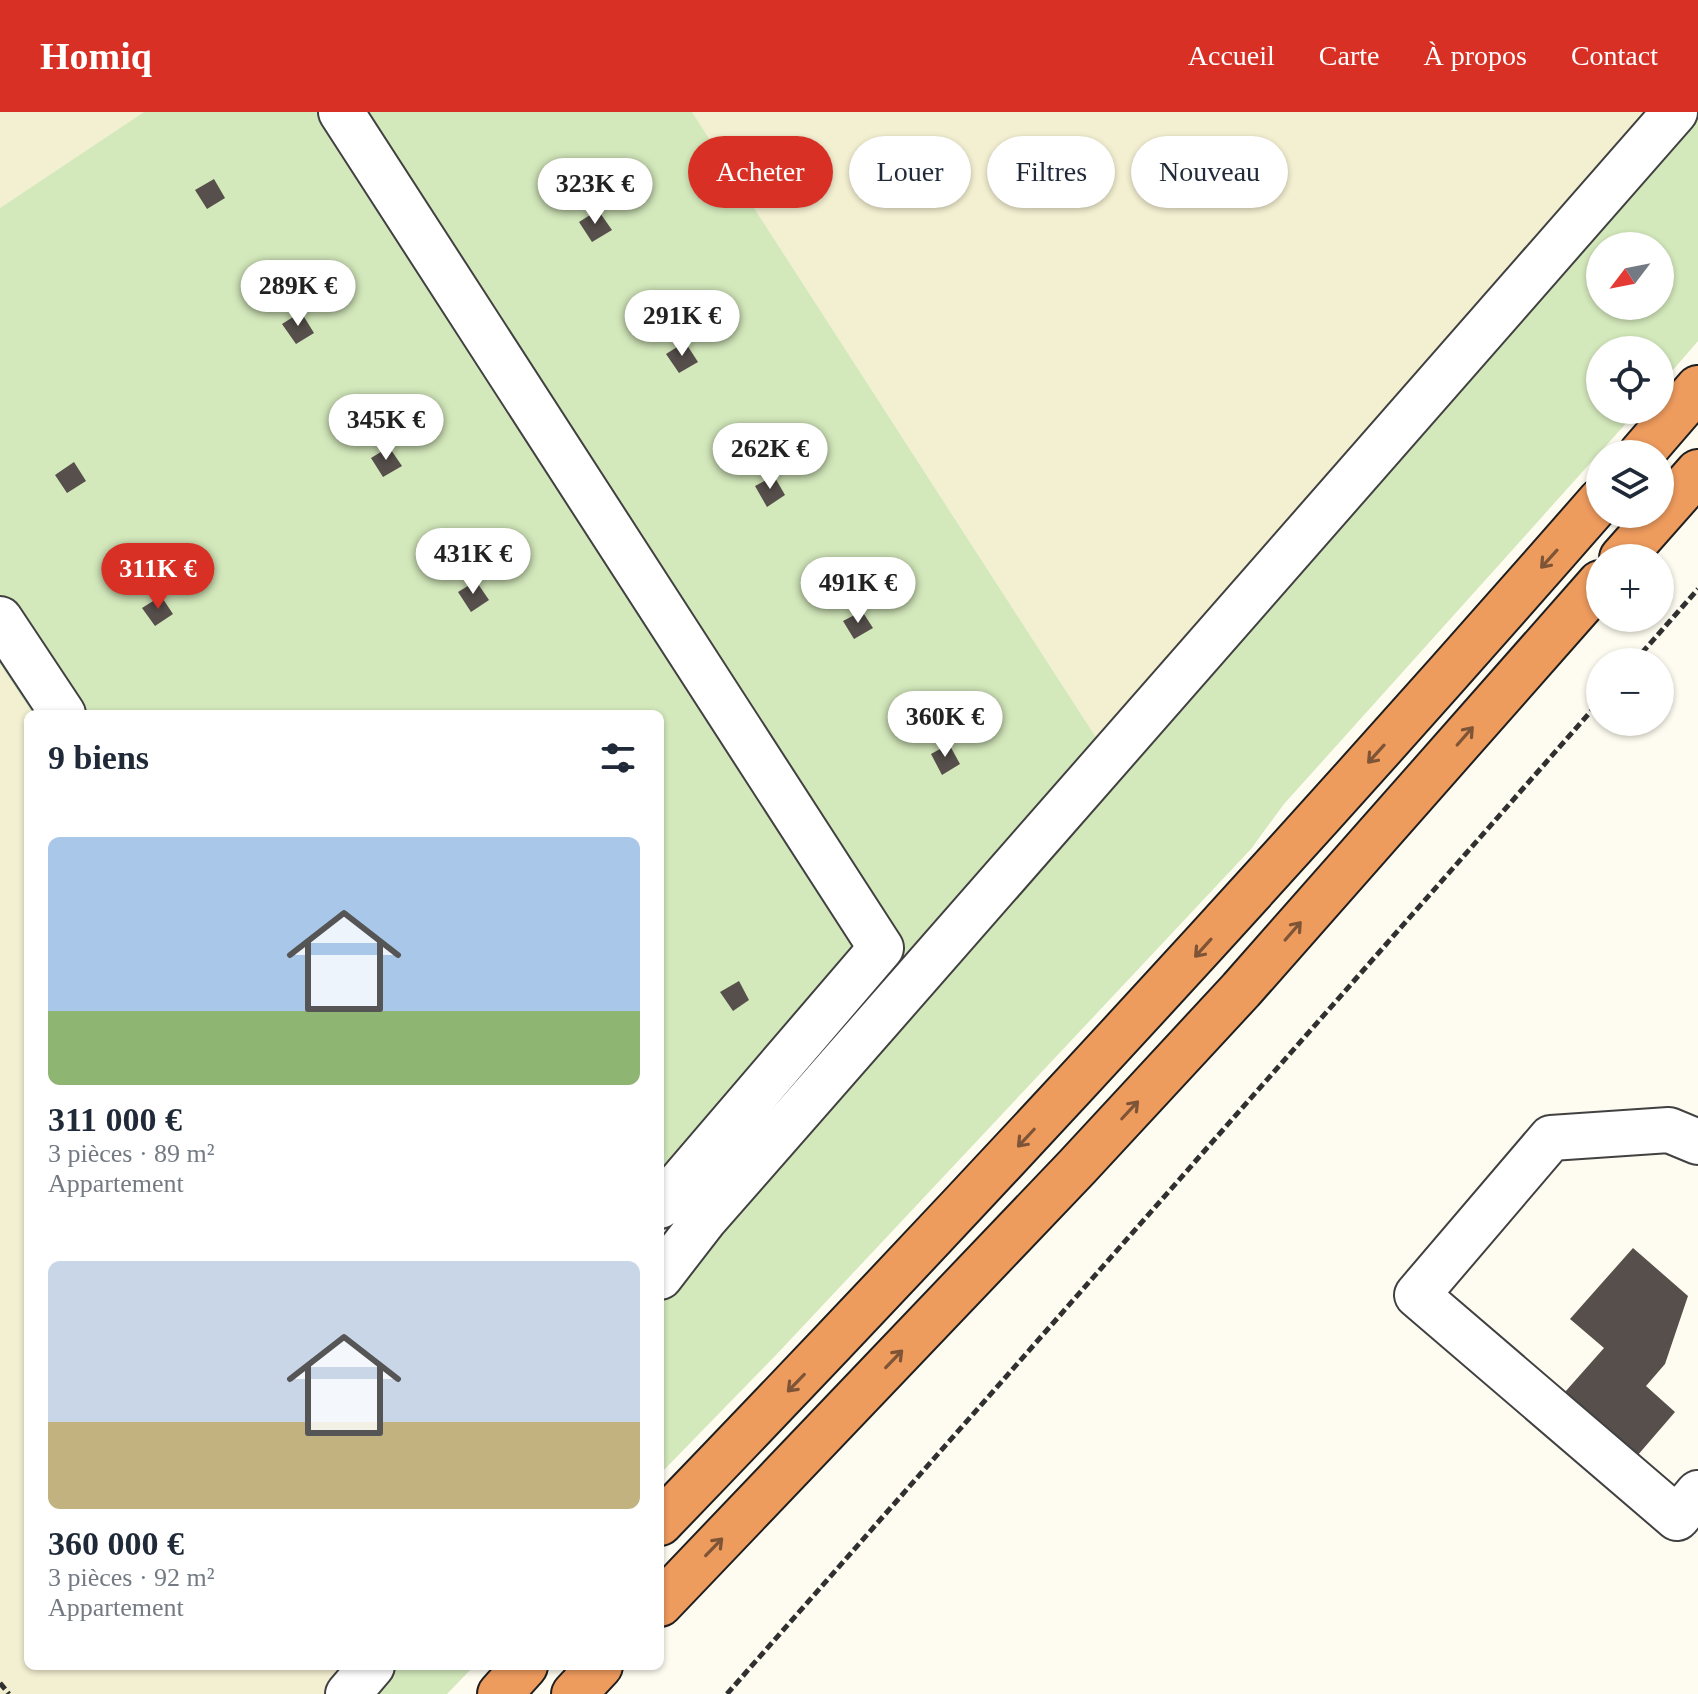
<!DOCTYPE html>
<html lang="fr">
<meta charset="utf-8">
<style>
:root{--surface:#fff;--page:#f6f6f7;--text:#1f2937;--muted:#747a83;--accent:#d93025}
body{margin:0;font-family:Georgia,serif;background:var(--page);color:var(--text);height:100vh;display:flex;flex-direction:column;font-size:30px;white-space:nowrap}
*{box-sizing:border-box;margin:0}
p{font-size:26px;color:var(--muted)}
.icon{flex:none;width:44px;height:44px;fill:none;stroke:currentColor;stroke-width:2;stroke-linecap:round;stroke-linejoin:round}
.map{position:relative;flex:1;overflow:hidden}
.side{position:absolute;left:24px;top:598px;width:640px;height:960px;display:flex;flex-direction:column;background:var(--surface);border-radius:12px;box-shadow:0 2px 6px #0004}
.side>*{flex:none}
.hud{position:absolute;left:688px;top:24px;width:760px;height:72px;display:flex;gap:16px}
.needle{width:52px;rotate:238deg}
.fabs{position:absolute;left:1586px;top:120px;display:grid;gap:16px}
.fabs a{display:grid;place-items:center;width:88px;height:88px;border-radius:50%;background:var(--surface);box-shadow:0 2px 6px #0004;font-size:40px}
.price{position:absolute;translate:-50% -68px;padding:0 18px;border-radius:28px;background:#fff;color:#222;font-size:26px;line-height:52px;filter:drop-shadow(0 2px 4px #0008)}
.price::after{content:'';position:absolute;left:50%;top:48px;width:24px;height:18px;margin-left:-12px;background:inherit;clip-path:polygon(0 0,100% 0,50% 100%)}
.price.selected{background:var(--accent);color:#fff}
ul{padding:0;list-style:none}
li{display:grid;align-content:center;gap:16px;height:424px;padding:0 24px}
li span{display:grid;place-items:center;height:248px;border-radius:12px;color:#555}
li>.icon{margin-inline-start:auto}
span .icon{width:144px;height:144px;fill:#fffc;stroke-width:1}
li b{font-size:34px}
h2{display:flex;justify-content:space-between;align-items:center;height:96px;padding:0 24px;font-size:34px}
.chip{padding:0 28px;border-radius:36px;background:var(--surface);box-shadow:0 2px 6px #0004;font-size:28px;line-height:72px}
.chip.selected{background:var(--accent);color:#fff}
header{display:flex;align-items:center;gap:48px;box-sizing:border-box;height:112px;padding:0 40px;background:var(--accent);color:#fff}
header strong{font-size:38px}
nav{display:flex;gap:44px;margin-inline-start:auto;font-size:28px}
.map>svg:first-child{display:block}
.farmland{fill:#f3efd1}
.green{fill:#d3e8bb;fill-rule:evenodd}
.building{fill:#564f4b}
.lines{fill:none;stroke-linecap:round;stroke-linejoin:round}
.minor-casing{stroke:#414141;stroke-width:48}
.highway-casing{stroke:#1f1f1f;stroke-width:48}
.path{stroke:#303030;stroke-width:5;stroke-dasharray:8 4;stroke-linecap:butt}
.minor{stroke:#fff;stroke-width:44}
.highway{stroke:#ee9b5e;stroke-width:44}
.oneway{stroke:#7e5436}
</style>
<header>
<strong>Homiq</strong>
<nav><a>Accueil</a><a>Carte</a><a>À propos</a><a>Contact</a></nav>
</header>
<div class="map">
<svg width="1698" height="1582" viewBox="0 0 1698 1582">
<rect width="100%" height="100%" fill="#fefbf0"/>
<path class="farmland" d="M0,0H144L0,96Z
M692,0H1667L1097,627Z
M0,552L33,602H28V1554H359L332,1582H0Z"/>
<path class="green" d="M144,0H692L1097,627L660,1119V602H33L0,552V96Z
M1698,0V229L1660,273V238H1600V298H1638L1284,692L1251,737L776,1243L660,1362V1188L665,1180L1286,477ZM1600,134H1660V194H1600Z
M388,1554H474L447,1582H364Z"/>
<path class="building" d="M214,67L225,86L207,97L195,78Z
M598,98L612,118L592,130L579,110Z
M301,200L314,221L296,232L282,212Z
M685,230L698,250L679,261L666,242Z
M389,335L402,354L383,365L371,346Z
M74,350L86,369L67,381L55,363Z
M774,364L785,383L767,395L755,374Z
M476,469L489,488L471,500L458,480Z
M161,484L173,502L155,514L142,496Z
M862,499L873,516L854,527L843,509Z
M949,632L960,652L942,663L931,642Z
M739,869L749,888L733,899L720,880Z
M1633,1136L1688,1184L1665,1252L1646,1274L1675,1300L1637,1344L1565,1280L1604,1236L1570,1207Z"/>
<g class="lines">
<g class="minor-casing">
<path id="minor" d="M341,0L881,836L660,1094
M0,507L63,602
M1698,1030L1669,1018L1551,1026L1417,1183L1677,1406L1698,1381
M660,1165L704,1108L1675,0
M348,1582L372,1554"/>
</g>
<g class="highway-casing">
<path id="highway" d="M1641,342L1698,276
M1622,446L1698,360
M660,1411C981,1078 1295,738 1600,389
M660,1492L1077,1055L1241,878L1600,471
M500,1582L525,1554
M574,1582L600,1554"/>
</g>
<path class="path" d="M1634,550L1698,477
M0,1571L9,1582
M727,1582L1600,589"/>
<use href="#minor" class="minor"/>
<use href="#highway" class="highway"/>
</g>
<defs><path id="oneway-shaft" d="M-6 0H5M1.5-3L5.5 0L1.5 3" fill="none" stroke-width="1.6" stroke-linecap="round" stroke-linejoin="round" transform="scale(2)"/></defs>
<g class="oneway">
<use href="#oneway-shaft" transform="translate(1549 447) rotate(132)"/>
<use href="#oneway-shaft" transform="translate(1465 624) rotate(-49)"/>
<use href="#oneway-shaft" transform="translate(1376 642) rotate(132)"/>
<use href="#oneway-shaft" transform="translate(1293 819) rotate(-49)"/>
<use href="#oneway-shaft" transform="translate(1203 836) rotate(132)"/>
<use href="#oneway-shaft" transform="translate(1130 998) rotate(-47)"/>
<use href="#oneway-shaft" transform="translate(1026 1026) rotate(133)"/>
<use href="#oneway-shaft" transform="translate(894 1247) rotate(-46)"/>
<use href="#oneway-shaft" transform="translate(796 1271) rotate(134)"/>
<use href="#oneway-shaft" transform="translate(714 1435) rotate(-46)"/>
</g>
</svg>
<div class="fabs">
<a><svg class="needle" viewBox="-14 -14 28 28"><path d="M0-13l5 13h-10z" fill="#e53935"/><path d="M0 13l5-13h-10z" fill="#747a83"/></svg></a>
<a><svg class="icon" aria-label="locate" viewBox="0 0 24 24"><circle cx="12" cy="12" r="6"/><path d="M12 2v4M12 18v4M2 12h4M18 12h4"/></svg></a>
<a><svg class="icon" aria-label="layers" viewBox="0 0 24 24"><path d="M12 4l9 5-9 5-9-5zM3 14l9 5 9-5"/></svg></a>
<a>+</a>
<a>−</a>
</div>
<b class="price" style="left:595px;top:114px">323K €</b>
<b class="price" style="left:298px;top:216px">289K €</b>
<b class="price" style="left:682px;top:246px">291K €</b>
<b class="price" style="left:386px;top:350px">345K €</b>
<b class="price" style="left:770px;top:379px">262K €</b>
<b class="price" style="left:473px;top:484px">431K €</b>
<b class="price selected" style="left:158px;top:499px">311K €</b>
<b class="price" style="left:858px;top:513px">491K €</b>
<b class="price" style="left:945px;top:647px">360K €</b>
<div class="hud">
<a class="chip selected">Acheter</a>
<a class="chip">Louer</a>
<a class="chip">Filtres</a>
<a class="chip">Nouveau</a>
</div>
<section class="side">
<h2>9 biens<svg class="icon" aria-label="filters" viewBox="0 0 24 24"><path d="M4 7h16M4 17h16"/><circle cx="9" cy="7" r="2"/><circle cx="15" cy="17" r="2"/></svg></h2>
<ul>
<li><span style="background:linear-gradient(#a9c7e8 70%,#8fb573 0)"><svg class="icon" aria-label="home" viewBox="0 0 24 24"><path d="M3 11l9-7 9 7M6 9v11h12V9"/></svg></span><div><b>311 000 €</b><p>3 pièces · 89 m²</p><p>Appartement</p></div></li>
<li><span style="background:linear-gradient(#c9d6e8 65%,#c2b280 0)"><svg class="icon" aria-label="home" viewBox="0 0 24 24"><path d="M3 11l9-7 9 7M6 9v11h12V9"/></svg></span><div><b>360 000 €</b><p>3 pièces · 92 m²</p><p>Appartement</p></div></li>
</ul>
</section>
</div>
